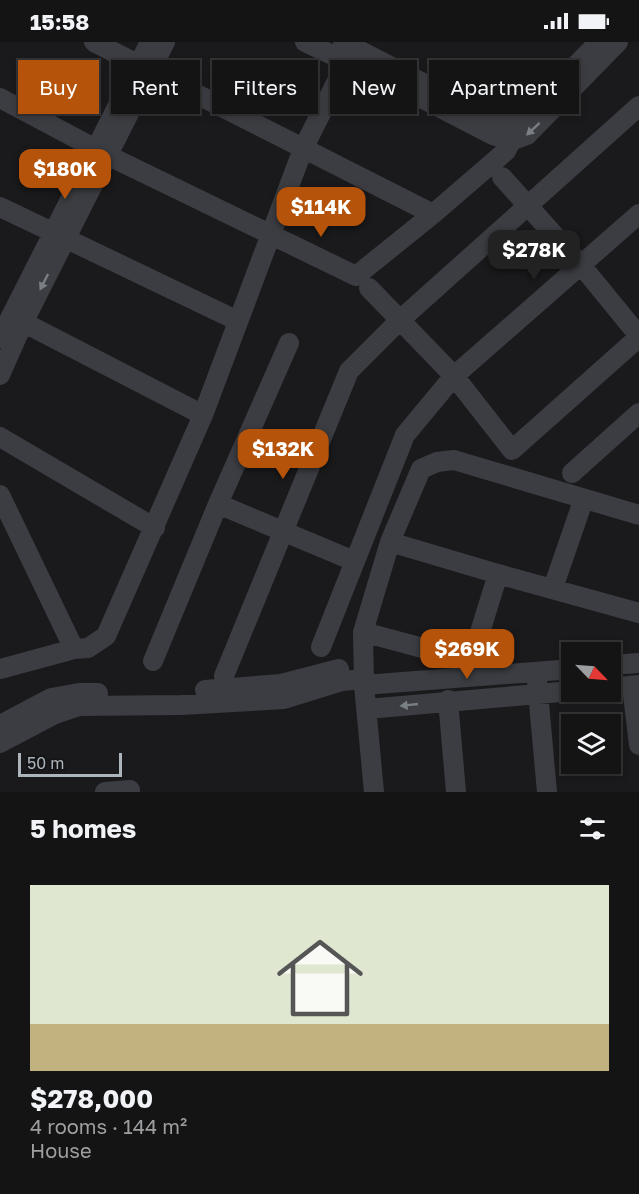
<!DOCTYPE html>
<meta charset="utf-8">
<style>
:root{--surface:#141415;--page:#1d1d1e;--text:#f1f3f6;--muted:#9d9ea0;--line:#333334;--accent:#b45309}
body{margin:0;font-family:"Golos Text",sans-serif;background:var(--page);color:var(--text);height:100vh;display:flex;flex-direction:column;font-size:22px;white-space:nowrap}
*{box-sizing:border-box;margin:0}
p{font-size:20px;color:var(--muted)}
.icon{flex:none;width:33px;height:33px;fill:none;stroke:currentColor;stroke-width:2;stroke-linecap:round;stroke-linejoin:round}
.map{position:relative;height:750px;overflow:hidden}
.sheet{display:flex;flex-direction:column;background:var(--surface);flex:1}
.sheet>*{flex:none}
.banner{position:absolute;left:18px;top:18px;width:603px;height:54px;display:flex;gap:12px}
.needle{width:39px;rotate:115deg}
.buttons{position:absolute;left:561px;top:600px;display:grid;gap:12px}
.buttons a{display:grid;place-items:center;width:60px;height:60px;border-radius:0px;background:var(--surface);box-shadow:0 3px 9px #0003,0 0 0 2px var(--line);font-size:30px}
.scale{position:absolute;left:18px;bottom:15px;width:104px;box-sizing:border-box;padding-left:6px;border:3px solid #acb5bc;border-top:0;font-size:16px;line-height:21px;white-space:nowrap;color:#acb5bc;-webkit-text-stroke:4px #151517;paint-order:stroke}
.price{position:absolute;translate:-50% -51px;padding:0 14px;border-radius:12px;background:var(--accent);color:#fff;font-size:20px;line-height:39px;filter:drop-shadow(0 2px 3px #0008)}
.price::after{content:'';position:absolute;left:50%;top:36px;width:18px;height:14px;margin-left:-9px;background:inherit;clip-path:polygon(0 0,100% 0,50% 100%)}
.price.on{background:#222;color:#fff}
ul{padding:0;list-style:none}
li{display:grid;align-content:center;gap:12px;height:318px;padding:0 30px}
li span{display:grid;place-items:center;height:186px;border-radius:0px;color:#555}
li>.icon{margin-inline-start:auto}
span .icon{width:108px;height:108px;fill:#fffc;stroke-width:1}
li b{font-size:26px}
h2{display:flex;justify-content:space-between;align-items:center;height:72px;padding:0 30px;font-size:26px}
.chip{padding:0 21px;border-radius:0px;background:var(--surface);box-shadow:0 3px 9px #0003,0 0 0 2px var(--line);font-size:21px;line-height:54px}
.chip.on{background:var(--accent);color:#fff}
.status{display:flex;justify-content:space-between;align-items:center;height:42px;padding:0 30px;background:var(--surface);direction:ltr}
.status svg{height:16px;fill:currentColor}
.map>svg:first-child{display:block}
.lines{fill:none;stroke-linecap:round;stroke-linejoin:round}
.minor{stroke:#3b3d42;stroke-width:20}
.oneway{fill:#797f85}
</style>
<div class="status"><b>15:58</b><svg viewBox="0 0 49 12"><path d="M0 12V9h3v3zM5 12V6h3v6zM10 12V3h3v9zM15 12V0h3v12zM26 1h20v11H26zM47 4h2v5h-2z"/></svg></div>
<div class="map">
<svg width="639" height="750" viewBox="0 0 639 750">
<rect width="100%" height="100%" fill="#1a1a1c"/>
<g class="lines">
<path class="minor" d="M94,0L433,172
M305,0L408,49L493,93L511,99L527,93L618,0
M343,0L497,79L511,84L521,79L599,0
M0,56L109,114L356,234L433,172L506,109L511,99V84
M502,135L581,223L639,294
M0,165L238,279
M369,246L454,334L512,408L639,295
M13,275L203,373
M0,296L150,0
M0,333L23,281L165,0
M0,395L155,486
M572,431L639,371
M0,453L74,607
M218,462L354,519
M390,500L498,532
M553,546L583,459
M363,590L471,619L498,532L639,571
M321,605L405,393L454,334L639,172
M153,619L218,462L289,301
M610,623L639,621
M0,627L74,607L88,606L106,594L203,373L303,107L354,5
M224,634L349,329L399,279L639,64
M537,639L547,750
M364,643L572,627
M632,644L639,703
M610,646L639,643
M205,648L281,642L339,627
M448,658L456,750
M367,667L572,649
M0,683L51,656L79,651H98
M0,701L55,672L79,664L181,663L284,657L342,639L364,637
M105,750L130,748
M374,750L364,643L363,590L390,500L421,427L437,420L454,418L639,473"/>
</g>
<defs><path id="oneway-solid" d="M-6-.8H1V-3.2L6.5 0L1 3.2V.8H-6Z" transform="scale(1.5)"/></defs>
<g class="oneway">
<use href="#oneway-solid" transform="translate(533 87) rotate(137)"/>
<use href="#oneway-solid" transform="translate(44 240) rotate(117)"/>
<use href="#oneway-solid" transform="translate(409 663) rotate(174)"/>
</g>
</svg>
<div class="buttons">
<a><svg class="needle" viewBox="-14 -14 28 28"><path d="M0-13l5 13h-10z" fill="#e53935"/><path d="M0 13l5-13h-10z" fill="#9d9ea0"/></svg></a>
<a><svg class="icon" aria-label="layers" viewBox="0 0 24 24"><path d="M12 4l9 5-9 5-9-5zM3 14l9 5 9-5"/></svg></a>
</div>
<div class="scale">50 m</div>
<b class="price" style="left:65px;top:158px">$180K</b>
<b class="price" style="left:321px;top:196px">$114K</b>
<b class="price on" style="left:534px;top:239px">$278K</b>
<b class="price" style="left:283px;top:438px">$132K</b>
<b class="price" style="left:467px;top:638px">$269K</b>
<div class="banner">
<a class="chip on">Buy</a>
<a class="chip">Rent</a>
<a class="chip">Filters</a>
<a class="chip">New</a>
<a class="chip">Apartment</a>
</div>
</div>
<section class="sheet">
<h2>5 homes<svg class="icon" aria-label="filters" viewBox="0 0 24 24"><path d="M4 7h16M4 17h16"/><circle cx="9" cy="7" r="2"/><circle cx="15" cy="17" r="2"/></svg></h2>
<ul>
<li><span style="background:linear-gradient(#dfe7d0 75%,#c2b280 0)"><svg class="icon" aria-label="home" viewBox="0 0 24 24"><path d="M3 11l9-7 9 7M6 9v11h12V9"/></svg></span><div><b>$278,000</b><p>4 rooms · 144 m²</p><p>House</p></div></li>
</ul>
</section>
